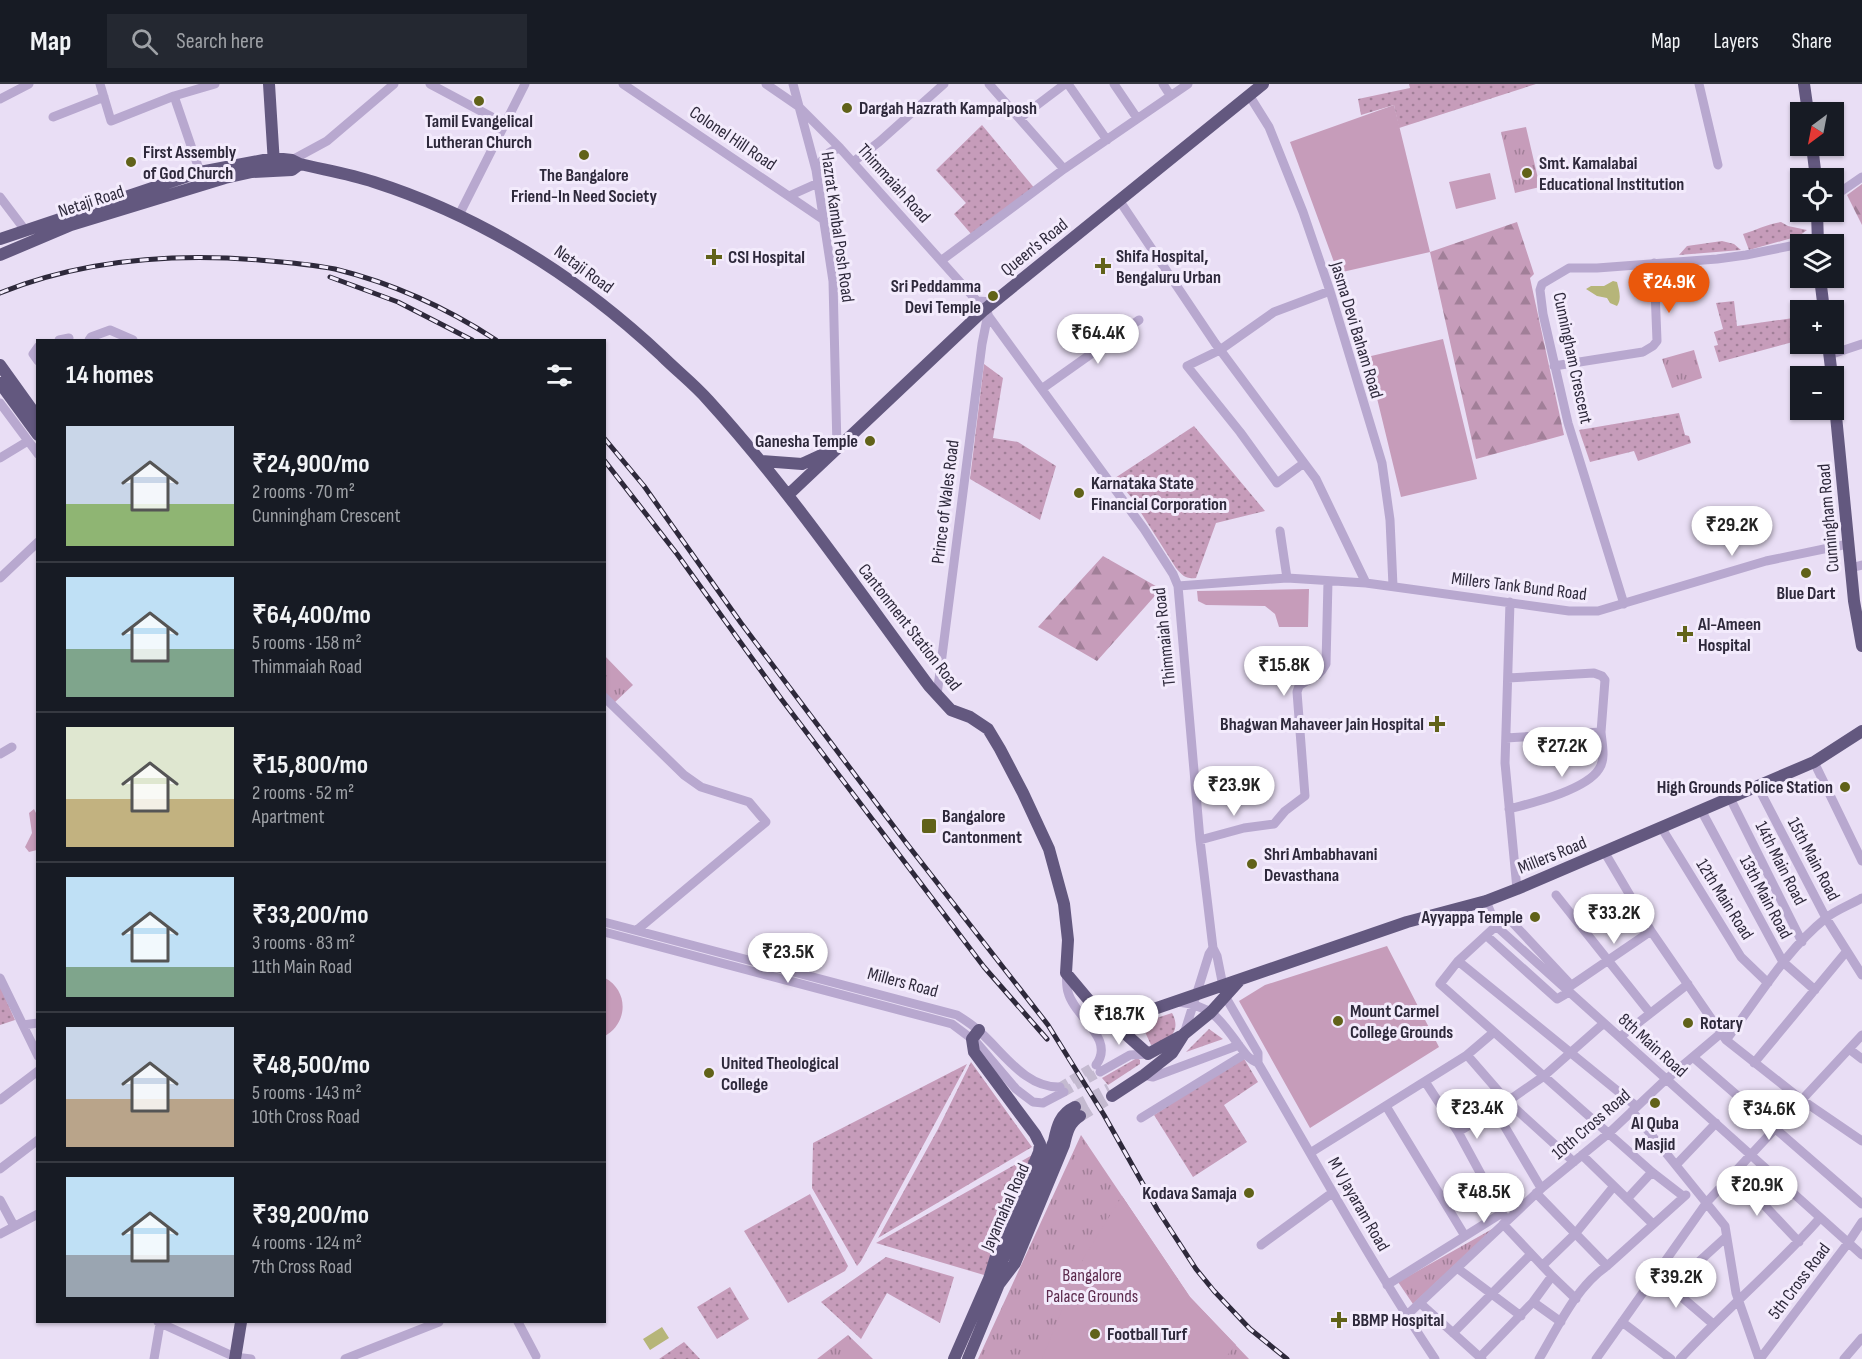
<!DOCTYPE html>
<meta charset="utf-8">
<style>
:root{--surface:#171b24;--page:#242831;--text:#f1f3f6;--muted:#9ea1a6;--line:#363941;--accent:#ea580c}
body{margin:0;font-family:"Sofia Sans Condensed",sans-serif;background:var(--page);color:var(--text);height:100vh;display:flex;flex-direction:column;font-size:22px;white-space:nowrap}
*{box-sizing:border-box;margin:0}
p{font-size:20px;color:var(--muted)}
.icon{flex:none;width:33px;height:33px;fill:none;stroke:currentColor;stroke-width:2;stroke-linecap:round;stroke-linejoin:round}
.map{position:relative;flex:1;overflow:hidden}
.drawer{position:absolute;left:36px;top:255px;width:570px;height:984px;display:flex;flex-direction:column;background:var(--surface);border-radius:0px;box-shadow:0 2px 4px #0004}
.drawer>*{flex:none}
.needle{width:39px;rotate:212deg}
.tools{position:absolute;left:1790px;top:18px;display:grid;gap:12px}
.tools a{display:grid;place-items:center;width:54px;height:54px;border-radius:0px;background:var(--surface);box-shadow:0 2px 4px #0004;font-size:30px}
.price{position:absolute;translate:-50% -51px;padding:0 14px;border-radius:21px;background:#fff;color:#222;font-size:20px;line-height:39px;filter:drop-shadow(0 2px 3px #0008)}
.price::after{content:'';position:absolute;left:50%;top:36px;width:18px;height:14px;margin-left:-9px;background:inherit;clip-path:polygon(0 0,100% 0,50% 100%)}
.price.on{background:var(--accent);color:#fff}
ul{padding:0;list-style:none}
li{display:flex;align-items:center;gap:18px;height:150px;padding:0 30px}
li+li{border-top:2px solid var(--line)}
li span{display:grid;place-items:center;flex:none;width:168px;height:120px;border-radius:0px;color:#555}
li>.icon{margin-inline-start:auto}
span .icon{width:72px;height:72px;fill:#fffc;stroke-width:1}
li b{font-size:26px}
h2{display:flex;justify-content:space-between;align-items:center;height:72px;padding:0 30px;font-size:26px}
header{display:flex;align-items:center;gap:36px;box-sizing:border-box;height:84px;padding:0 30px;background:var(--surface);border-bottom:2px solid var(--line)}
header strong{font-size:28px}
nav{display:flex;gap:33px;margin-inline-start:auto;font-size:21px}
.search{width:420px;height:54px;background:var(--page);display:flex;align-items:center;gap:15px;box-sizing:border-box;padding:0 21px;border-radius:0px;color:var(--muted);font-size:22px}
.map>svg:first-child{display:block}
.grass{fill:url(#grass-dots)}
.forest{fill:url(#forest-firs)}
.park{fill:url(#park-tufts)}
.garden{fill:#c69cba}
.water{fill:#b6b579}
.lines{fill:none;stroke-linecap:round;stroke-linejoin:round}
.minor-tunnel{stroke:#c4bad0;stroke-width:9;stroke-dasharray:9 4.5;stroke-linecap:butt}
.major-tunnel{stroke:#c4bad0;stroke-width:12;stroke-dasharray:12 6;stroke-linecap:butt}
.minor{stroke:#b8a8cf;stroke-width:9}
.major{stroke:#63587f;stroke-width:12}
.rail-casing{stroke:#2e293b;stroke-width:5}
.rail{stroke:#f3ebfc;stroke-width:3;stroke-dasharray:9;stroke-linecap:butt}
.poi-dot{fill:#616219;stroke:#f3ebfc;stroke-width:2}
.labels{text-anchor:middle;stroke-width:6;stroke-linejoin:round;paint-order:stroke}
.poi-label{font-size:18px;font-weight:bold;fill:#2e293b;stroke:#f3ebfc;text-anchor:start}
.street-label{font-size:18px;fill:#2e293b;stroke:#f3ebfc}
.park-label{font-size:18px;fill:#5c2a4d;stroke:#f3ebfc}
</style>
<header>
<strong>Map</strong>
<div class="search"><svg class="icon" aria-label="search" viewBox="0 0 24 24"><circle cx="10" cy="10" r="6"/><path d="M15 15l6 6"/></svg>Search here</div>
<nav><a>Map</a><a>Layers</a><a>Share</a></nav>
</header>
<div class="map">
<svg width="1862" height="1275" viewBox="0 0 1862 1275">
<defs>
<pattern id="grass-dots" width="8" height="8" patternUnits="userSpaceOnUse" patternTransform="scale(1.5)"><rect width="8" height="8" fill="#c69cba"/><path d="M2 2h.1M6 6h.1" fill="none" stroke="#a17f98" stroke-width="1.8" stroke-linecap="round"/></pattern>
<pattern id="forest-firs" width="22" height="20" patternUnits="userSpaceOnUse" patternTransform="scale(1.5)"><rect width="22" height="20" fill="#c69cba"/><path d="M5 1l3.5 6h-7zM16 11l3.5 6h-7z" fill="#a17f98"/></pattern>
<pattern id="park-tufts" width="24" height="20" patternUnits="userSpaceOnUse" patternTransform="scale(1.5)"><rect width="24" height="20" fill="#c69cba"/><path d="M3 7l-1-3M5 7V3M7 7l1-3M15 17l-1-3M17 17v-4M19 17l1-3" fill="none" stroke="#a17f98"/></pattern>
</defs>
<rect width="100%" height="100%" fill="#e9def5"/>
<path class="grass" d="M1409,0H1536L1399,44L1394,21L1361,31L1358,15L1410,4Z
M982,41L1036,106L972,151L954,130L966,119L936,86Z
M1781,138L1788,142L1807,146L1799,152L1749,166L1743,150C1756,146 1767,140 1781,138Z
M1722,157L1734,160L1741,166L1679,171L1687,162Z
M1734,217L1737,242L1800,233V256L1719,278L1714,262L1718,261L1714,248L1723,245L1716,219Z
M984,280L1003,294L993,354L1018,358L1056,382L1040,436L970,395Z
M1679,329L1685,351L1689,352L1691,359L1638,377L1634,367L1590,378L1579,346Z
M1194,342L1265,427L1216,439L1196,494C1185,495 1183,492 1176,484L1131,413L1115,394Z
M0,902L15,936L0,941Z
M1172,929C1182,947 1169,958 1151,961L1141,939Z
M1209,945L1223,955L1186,968Z
M1243,973L1258,998L1224,1021L1247,1058L1193,1093L1154,1031Z
M1137,974L1140,976V980L1108,1001L1102,994Z
M971,978L1032,1063L878,1154L938,1045Z
M967,980L861,1177L857,1182L812,1104L813,1059Z
M1034,1070L984,1191L876,1159Z
M810,1110L848,1182L845,1187L788,1219L744,1147Z
M886,1173L954,1193L940,1239L887,1209L861,1255L821,1218Z
M730,1203L749,1235L717,1255L697,1223Z
M684,1258L700,1275H659Z"/>
<path class="forest" d="M1862,100V141L1847,111Z
M1517,138L1534,190L1530,194L1564,351L1476,375L1430,168Z
M1103,472L1161,505L1097,577L1038,543Z"/>
<path class="park" d="M1526,43L1540,103L1515,109L1501,48Z
M1694,266L1702,294L1672,304L1662,275Z
M604,571L633,601L614,619L605,609Z
M1081,1051L1190,1213L1249,1275H978Z
M1494,1144L1413,1220L1398,1198Z
M848,1251L873,1275H817Z"/>
<path class="garden" d="M1394,21L1430,168L1338,189L1290,58Z
M1490,89L1496,115L1456,125L1449,98Z
M1443,255L1477,395L1401,413L1367,273Z
M1309,505L1308,543H1279L1275,530L1265,522L1206,521L1198,517L1197,507Z
M34,725L37,731V766L29,768L25,763L32,749L29,729Z
M1387,862L1439,963L1310,1044L1239,917L1265,901Z
M605,894C629,907 628,939 605,952Z
M1122,1112L1190,1213L1236,1261L1224,1275H1042L1083,1175Z"/>
<path class="water" d="M1613,197L1617,198C1619,206 1622,215 1617,222L1610,219L1607,214L1597,212L1586,205L1591,202H1604Z
M662,1243L669,1254L650,1266L643,1255Z"/>
<g class="lines">
<path class="minor-tunnel" d="M1060,1003L1096,981
M1064,1008L1100,988"/>
<path class="major-tunnel" d="M1075,1023L1109,1005
M1080,1032L1112,1012"/>
<path class="minor" d="M100,0L111,37L174,12L200,88
M430,0L505,40
M623,0L824,136
M766,0L798,22L840,64L977,217L994,218
M793,0L816,86L833,197L837,364
M989,0L1064,85
M1068,0L1107,56
M1114,0L1137,34
M1163,0L1170,11
M1699,0L1718,81
M1249,11L1269,43L1303,128L1330,207L1382,379L1390,436L1393,502
M174,12L215,0
M0,15L29,0
M53,33L104,13
M1020,34L1065,0
M853,78L879,58L944,0
M292,81V76L327,57L394,0
M816,86C823,75 827,67 840,64
M789,112L818,99
M0,113L25,146
M1833,113L1862,93
M1119,116L1215,259L1316,395L1366,499
M459,131L525,0
M942,176L1064,85L1188,0
M984,226L1144,445L1173,490L1178,502L1200,756L1213,864L1217,872L1225,912L1258,969V979C1316,1078 1371,1179 1435,1275
M59,256L69,254
M89,256L91,253L110,246L133,256
M38,263L33,270L38,277
M1829,271L1862,260
M1554,282L1643,268L1653,262L1657,257L1654,179
M1043,304L1139,236
M0,319L38,370
M0,374L28,357
M1304,379L1277,399L1240,348L1187,282L1220,266L1274,228L1330,207
M1280,447L1287,494
M1850,484L1862,481
M0,494L38,458
M1178,502L1287,494L1366,499L1569,527H1598L1766,477L1848,460
M1510,518L1505,679L1517,805
M1624,520L1568,339L1543,230L1540,206L1542,200L1569,184H1597L1717,175L1746,171L1810,158H1818
M937,611L982,260L988,230
M604,613L684,691L701,703L749,718L766,738L637,846
M1506,654L1601,648L1605,596L1602,592L1594,589L1508,594
M0,670L12,663
M1814,678L1862,777
M1758,703L1826,834L1862,891
M1730,714L1802,858
M1509,725C1532,719 1586,706 1599,685C1606,675 1602,660 1601,648
M1701,726L1783,878L1815,906
M1661,743L1741,873L1768,899
M1200,756L1244,744L1274,740L1285,727L1305,712L1297,608L1299,602C1311,593 1318,595 1326,580L1328,497
M1605,769L1651,847L1726,956L1802,1016L1862,1057
M1556,811L1650,929
M1486,817L1496,842L1862,1171
M1511,837L1571,901
M604,838L957,931C965,936 973,941 980,948C1004,969 1025,1004 1060,1003
M1496,842L1458,877L1440,900L1652,1088L1683,1112
M604,848L952,940L976,958L1016,1005L1033,1018L1043,1019L1064,1008
M1489,854L1557,915L1569,908
M1458,877L1636,1022
M1066,889C1067,895 1066,902 1068,908C1074,933 1116,954 1096,981
M0,894L38,972
M1566,905L1651,847
M1178,918C1212,922 1219,934 1238,960C1245,969 1248,975 1258,979
M23,941L38,939
M1184,950L1209,870L1213,864
M1620,953L1688,900
M1726,956C1758,915 1784,868 1826,834C1836,826 1850,821 1862,814
M1849,965L1862,975
M1467,971L1507,1017L1574,1078
M1694,974L1862,1120
M1754,979L1846,868
M1100,988L1130,971L1148,970
M1144,991L1153,993L1239,961
M1426,999L1458,1048L1502,1129
M0,1016L38,987
M1386,1022L1465,1152
M1495,1026L1541,1104
M1632,1027L1725,1142L1736,1209L1759,1275
M1141,1034L1245,970
M1458,1048L1495,1026L1544,992L1604,939
M1310,1069L1467,971L1494,948
M1582,1071L1653,1140
M1676,1081L1716,1039
M0,1085L38,1056
M1735,1090L1799,1158
M1536,1109L1607,1182
M1627,1115L1652,1088
M0,1116L14,1142
M1503,1140L1552,1192L1576,1215
M0,1150L38,1130
M1261,1161L1332,1109
M1543,1181L1575,1150L1614,1102
M1457,1184L1521,1232
M1656,1191L1712,1239
M1387,1201L1502,1129L1504,1132
M1671,1203L1726,1153
M1533,1218L1552,1192
M1420,1219L1482,1275
M1406,1232L1543,1103L1609,1049L1662,999L1720,950
M158,1238L235,1273L251,1275
M518,1238L536,1272
M1622,1238L1671,1275
M1453,1249L1531,1170
M1480,1273L1533,1218L1561,1238
M154,1275L160,1240
M345,1275L439,1238
M1539,1275C1558,1243 1576,1203 1607,1182L1686,1111
M1596,1275L1707,1118L1862,951
M1680,1275C1725,1226 1776,1184 1820,1134
M1760,1275L1848,1159L1862,1138
M1844,1275L1862,1254"/>
<path class="major" d="M269,0L274,80
M1804,0L1808,28
M1812,62L1816,94
M1817,128L1818,160
M0,155L200,88L274,74L292,76L300,80C325,86 350,90 374,98C483,133 579,194 662,272C677,287 694,300 708,316C789,405 858,506 929,602L951,626L970,633L988,645L1000,665L1023,709L1049,765L1064,820L1068,856L1066,889L1092,920L1148,970
M0,171L71,141L225,94L252,88L292,86L300,80
M1820,194L1824,226
M1828,260L1832,292
M0,281L38,334
M0,299L38,351
M1833,301L1854,517L1862,562
M761,377L802,380L828,368
M788,411L984,226L1263,0
M1110,937L1154,925L1407,838L1486,817L1517,805L1814,678L1862,647
M979,946L972,955L974,968L1035,1050L1040,1060L1039,1068L997,1169L989,1195
M1148,970L1181,952
M1112,1012L1144,991L1172,969L1184,950L1211,928L1239,897
M235,1275L241,1238
M954,1275L989,1195L1005,1172L1054,1057C1057,1042 1060,1030 1075,1023
M968,1275L999,1200L1015,1179L1064,1061C1067,1048 1069,1039 1080,1032"/>
<g class="rail-casing">
<path id="rail" d="M330,193L398,218L472,256
M0,209C82,176 171,169 259,176C284,178 310,180 335,185C392,199 447,224 496,256
M604,354L644,402L741,539L907,760L1048,941L1104,1031L1157,1125L1196,1185L1214,1207L1250,1245L1287,1275
M604,376L677,470L782,616L984,883L1047,955"/>
</g>
<use href="#rail" class="rail"/>
</g>
<g class="poi-dot">
<circle cx="479" cy="17" r="6"/>
<circle cx="847" cy="24" r="6"/>
<circle cx="584" cy="71" r="6"/>
<circle cx="131" cy="78" r="6"/>
<circle cx="1527" cy="89" r="6"/>
<path d="M711 164h6v6h6v6h-6v6h-6v-6h-6v-6h6z"/>
<path d="M1100 173h6v6h6v6h-6v6h-6v-6h-6v-6h6z"/>
<circle cx="993" cy="212" r="6"/>
<circle cx="870" cy="357" r="6"/>
<circle cx="1079" cy="409" r="6"/>
<circle cx="1806" cy="489" r="6"/>
<path d="M1682 541h6v6h6v6h-6v6h-6v-6h-6v-6h6z"/>
<path d="M1434 631h6v6h6v6h-6v6h-6v-6h-6v-6h6z"/>
<circle cx="1845" cy="703" r="6"/>
<rect x="921" y="734" width="16" height="16" rx="3"/>
<circle cx="1252" cy="780" r="6"/>
<circle cx="1535" cy="833" r="6"/>
<circle cx="1338" cy="937" r="6"/>
<circle cx="1688" cy="939" r="6"/>
<circle cx="709" cy="989" r="6"/>
<circle cx="1655" cy="1019" r="6"/>
<circle cx="1249" cy="1109" r="6"/>
<path d="M1336 1227h6v6h6v6h-6v6h-6v-6h-6v-6h6z"/>
<circle cx="1095" cy="1250" r="6"/>
</g>
<g class="labels">
<g class="poi-label">
<text x="859" y="30">Dargah Hazrath Kampalposh</text>
<text x="479" y="43" text-anchor="middle">Tamil Evangelical<tspan x="479" dy="21">Lutheran Church</tspan></text>
<text x="143" y="74">First Assembly<tspan x="143" dy="21">of God Church</tspan></text>
<text x="1539" y="85">Smt. Kamalabai<tspan x="1539" dy="21">Educational Institution</tspan></text>
<text x="584" y="97" text-anchor="middle">The Bangalore<tspan x="584" dy="21">Friend-In Need Society</tspan></text>
<text x="1116" y="178">Shifa Hospital,<tspan x="1116" dy="21">Bengaluru Urban</tspan></text>
<text x="728" y="179">CSI Hospital</text>
<text x="981" y="208" text-anchor="end">Sri Peddamma<tspan x="981" dy="21">Devi Temple</tspan></text>
<text x="858" y="363" text-anchor="end">Ganesha Temple</text>
<text x="1091" y="405">Karnataka State<tspan x="1091" dy="21">Financial Corporation</tspan></text>
<text x="1806" y="515" text-anchor="middle">Blue Dart</text>
<text x="1698" y="546">Al-Ameen<tspan x="1698" dy="21">Hospital</tspan></text>
<text x="1424" y="646" text-anchor="end">Bhagwan Mahaveer Jain Hospital</text>
<text x="1833" y="709" text-anchor="end">High Grounds Police Station</text>
<text x="942" y="738">Bangalore<tspan x="942" dy="21">Cantonment</tspan></text>
<text x="1264" y="776">Shri Ambabhavani<tspan x="1264" dy="21">Devasthana</tspan></text>
<text x="1523" y="839" text-anchor="end">Ayyappa Temple</text>
<text x="1350" y="933">Mount Carmel<tspan x="1350" dy="21">College Grounds</tspan></text>
<text x="1700" y="945">Rotary</text>
<text x="721" y="985">United Theological<tspan x="721" dy="21">College</tspan></text>
<text x="1655" y="1045" text-anchor="middle">Al Quba<tspan x="1655" dy="21">Masjid</tspan></text>
<text x="1237" y="1115" text-anchor="end">Kodava Samaja</text>
<text x="1352" y="1242">BBMP Hospital</text>
<text x="1107" y="1256">Football Turf</text>
</g>
<g class="street-label">
<text transform="translate(733 54) rotate(34)" y="6">Colonel Hill Road</text>
<text transform="translate(894 99) rotate(48)" y="6">Thimmaiah Road</text>
<text transform="translate(91 117) rotate(-18)" y="6">Netaji Road</text>
<text transform="translate(838 143) rotate(82)" y="6">Hazrat Kambal Posh Road</text>
<text transform="translate(1034 163) rotate(-39)" y="6">Queen's Road</text>
<text transform="translate(584 185) rotate(36)" y="6">Netaji Road</text>
<text transform="translate(1357 246) rotate(73)" y="6">Jasma Devi Baham Road</text>
<text transform="translate(1573 274) rotate(78)" y="6">Cunningham Crescent</text>
<text transform="translate(945 418) rotate(-83)" y="6">Prince of Wales Road</text>
<text transform="translate(1828 434) rotate(-95)" y="6">Cunningham Road</text>
<text transform="translate(1519 502) rotate(7)" y="6">Millers Tank Bund Road</text>
<text transform="translate(910 543) rotate(52)" y="6">Cantonment Station Road</text>
<text transform="translate(1164 553) rotate(-96)" y="6">Thimmaiah Road</text>
<text transform="translate(1552 771) rotate(-22)" y="6">Millers Road</text>
<text transform="translate(1814 775) rotate(62)" y="6">15th Main Road</text>
<text transform="translate(1781 779) rotate(63)" y="6">14th Main Road</text>
<text transform="translate(1766 813) rotate(62)" y="6">13th Main Road</text>
<text transform="translate(1725 815) rotate(58)" y="6">12th Main Road</text>
<text transform="translate(903 898) rotate(15)" y="6">Millers Road</text>
<text transform="translate(1653 961) rotate(42)" y="6">8th Main Road</text>
<text transform="translate(1591 1040) rotate(-41)" y="6">10th Cross Road</text>
<text transform="translate(1359 1120) rotate(60)" y="6">M V Jayaram Road</text>
<text transform="translate(1005 1123) rotate(-66)" y="6">Jayamahal Road</text>
<text transform="translate(1799 1197) rotate(-53)" y="6">5th Cross Road</text>
</g>
<g class="park-label">
<text x="1092" y="1197">Bangalore<tspan x="1092" dy="21">Palace Grounds</tspan></text>
</g>
</g>
</svg>
<div class="tools">
<a><svg class="needle" viewBox="-14 -14 28 28"><path d="M0-13l5 13h-10z" fill="#e53935"/><path d="M0 13l5-13h-10z" fill="#9ea1a6"/></svg></a>
<a><svg class="icon" aria-label="locate" viewBox="0 0 24 24"><circle cx="12" cy="12" r="6"/><path d="M12 2v4M12 18v4M2 12h4M18 12h4"/></svg></a>
<a><svg class="icon" aria-label="layers" viewBox="0 0 24 24"><path d="M12 4l9 5-9 5-9-5zM3 14l9 5 9-5"/></svg></a>
<a>+</a>
<a>−</a>
</div>
<b class="price on" style="left:1669px;top:230px">₹24.9K</b>
<b class="price" style="left:1098px;top:281px">₹64.4K</b>
<b class="price" style="left:1732px;top:473px">₹29.2K</b>
<b class="price" style="left:1284px;top:613px">₹15.8K</b>
<b class="price" style="left:1562px;top:694px">₹27.2K</b>
<b class="price" style="left:1234px;top:733px">₹23.9K</b>
<b class="price" style="left:1614px;top:861px">₹33.2K</b>
<b class="price" style="left:788px;top:900px">₹23.5K</b>
<b class="price" style="left:1119px;top:962px">₹18.7K</b>
<b class="price" style="left:1477px;top:1056px">₹23.4K</b>
<b class="price" style="left:1769px;top:1057px">₹34.6K</b>
<b class="price" style="left:1757px;top:1133px">₹20.9K</b>
<b class="price" style="left:1484px;top:1140px">₹48.5K</b>
<b class="price" style="left:1676px;top:1225px">₹39.2K</b>
<section class="drawer">
<h2>14 homes<svg class="icon" aria-label="filters" viewBox="0 0 24 24"><path d="M4 7h16M4 17h16"/><circle cx="9" cy="7" r="2"/><circle cx="15" cy="17" r="2"/></svg></h2>
<ul>
<li><span style="background:linear-gradient(#c9d6e8 65%,#8fb573 0)"><svg class="icon" aria-label="home" viewBox="0 0 24 24"><path d="M3 11l9-7 9 7M6 9v11h12V9"/></svg></span><div><b>₹24,900/mo</b><p>2 rooms · 70 m²</p><p>Cunningham Crescent</p></div></li>
<li><span style="background:linear-gradient(#bfe0f5 60%,#7fa58c 0)"><svg class="icon" aria-label="home" viewBox="0 0 24 24"><path d="M3 11l9-7 9 7M6 9v11h12V9"/></svg></span><div><b>₹64,400/mo</b><p>5 rooms · 158 m²</p><p>Thimmaiah Road</p></div></li>
<li><span style="background:linear-gradient(#dfe7d0 60%,#c2b280 0)"><svg class="icon" aria-label="home" viewBox="0 0 24 24"><path d="M3 11l9-7 9 7M6 9v11h12V9"/></svg></span><div><b>₹15,800/mo</b><p>2 rooms · 52 m²</p><p>Apartment</p></div></li>
<li><span style="background:linear-gradient(#bfe0f5 75%,#7fa58c 0)"><svg class="icon" aria-label="home" viewBox="0 0 24 24"><path d="M3 11l9-7 9 7M6 9v11h12V9"/></svg></span><div><b>₹33,200/mo</b><p>3 rooms · 83 m²</p><p>11th Main Road</p></div></li>
<li><span style="background:linear-gradient(#c9d6e8 60%,#b9a48a 0)"><svg class="icon" aria-label="home" viewBox="0 0 24 24"><path d="M3 11l9-7 9 7M6 9v11h12V9"/></svg></span><div><b>₹48,500/mo</b><p>5 rooms · 143 m²</p><p>10th Cross Road</p></div></li>
<li><span style="background:linear-gradient(#bfe0f5 65%,#9aa5b1 0)"><svg class="icon" aria-label="home" viewBox="0 0 24 24"><path d="M3 11l9-7 9 7M6 9v11h12V9"/></svg></span><div><b>₹39,200/mo</b><p>4 rooms · 124 m²</p><p>7th Cross Road</p></div></li>
</ul>
</section>
</div>
